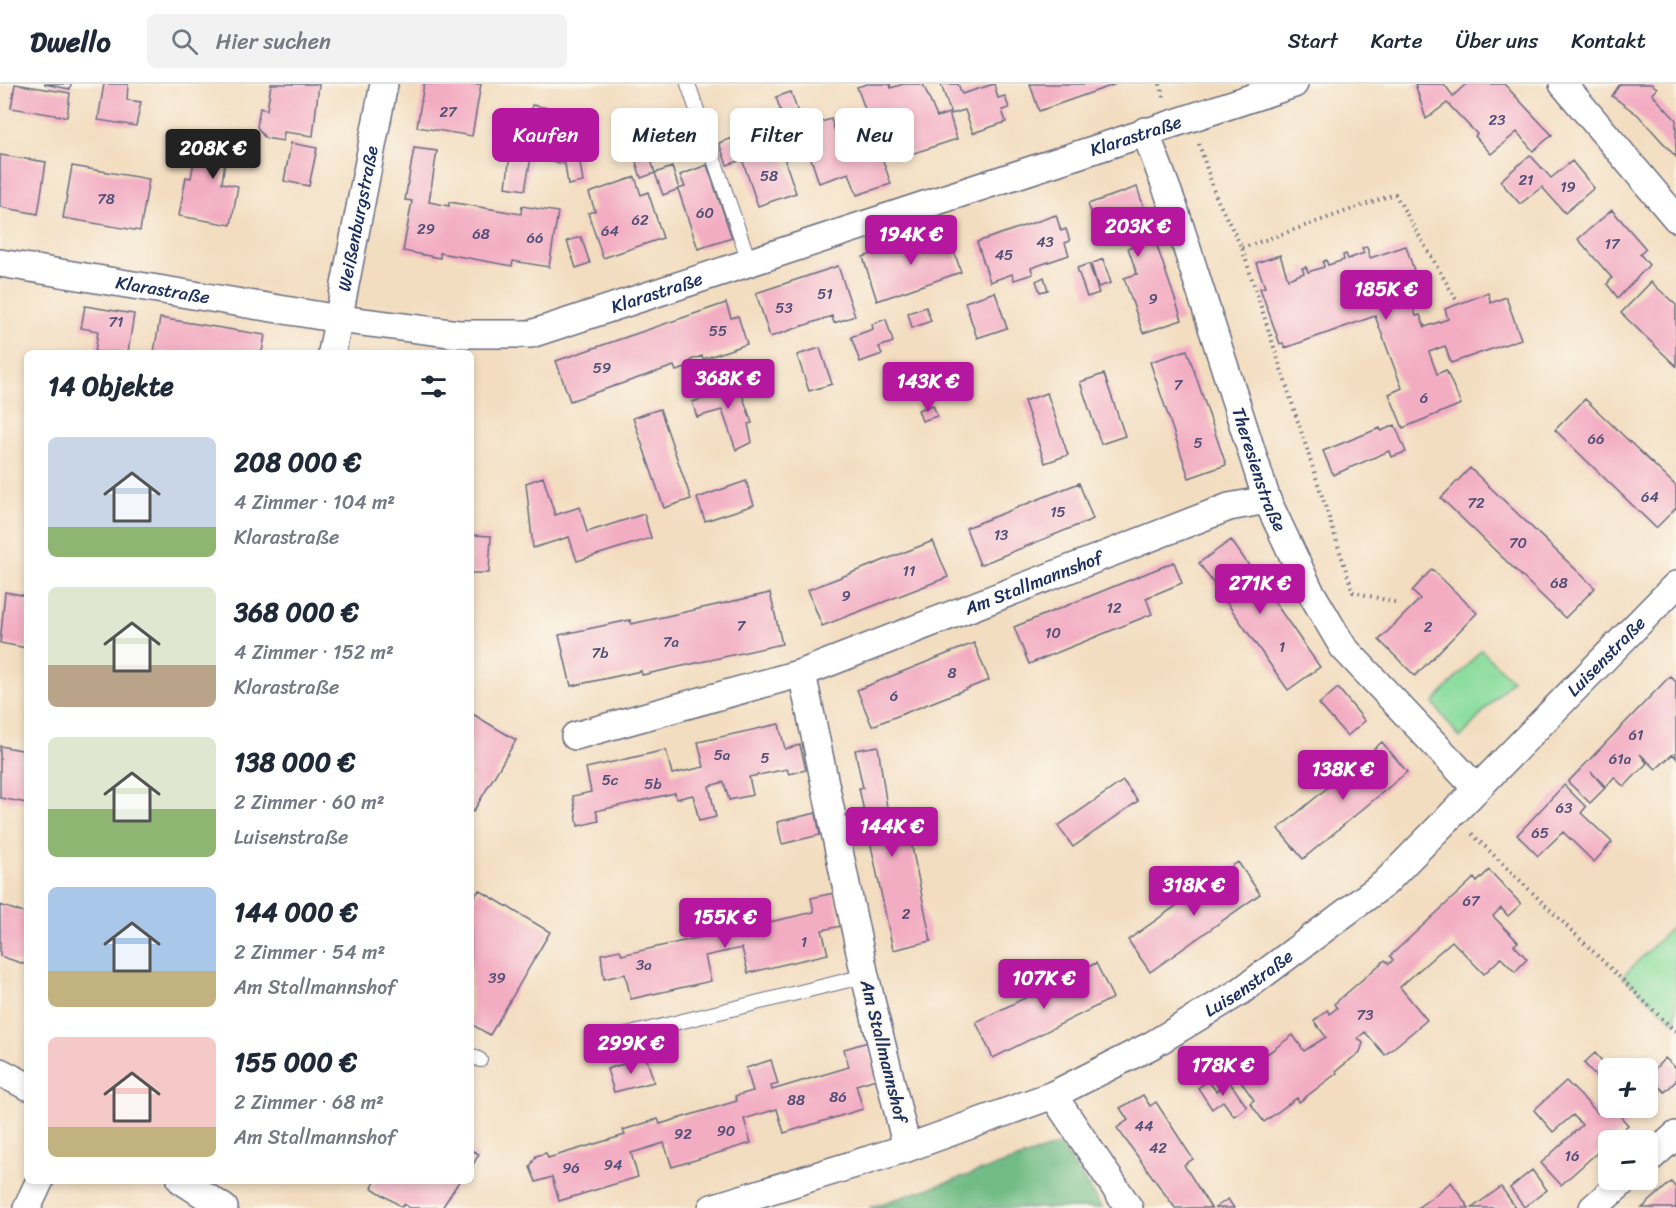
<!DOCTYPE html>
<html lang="de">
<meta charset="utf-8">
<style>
:root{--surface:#fff;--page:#f2f2f3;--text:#1f2937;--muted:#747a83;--line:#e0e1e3;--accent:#b5179e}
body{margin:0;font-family:Sriracha,sans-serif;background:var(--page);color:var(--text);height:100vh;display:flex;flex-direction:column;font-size:22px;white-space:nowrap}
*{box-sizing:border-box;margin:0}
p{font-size:20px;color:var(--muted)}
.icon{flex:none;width:33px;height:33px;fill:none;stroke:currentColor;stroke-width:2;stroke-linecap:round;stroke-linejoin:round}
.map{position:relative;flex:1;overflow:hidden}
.drawer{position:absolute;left:24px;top:266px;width:450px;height:834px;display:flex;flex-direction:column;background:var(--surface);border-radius:9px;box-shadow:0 3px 9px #0003}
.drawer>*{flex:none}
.banner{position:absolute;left:492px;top:24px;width:570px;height:54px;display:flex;gap:12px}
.buttons{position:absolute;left:1598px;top:974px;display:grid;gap:12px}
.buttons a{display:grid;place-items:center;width:60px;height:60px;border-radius:9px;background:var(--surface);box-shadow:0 3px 9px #0003;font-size:30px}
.price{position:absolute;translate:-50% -51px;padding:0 14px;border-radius:6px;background:var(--accent);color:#fff;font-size:20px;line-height:39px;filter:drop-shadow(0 2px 3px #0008)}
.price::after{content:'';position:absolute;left:50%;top:36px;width:18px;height:14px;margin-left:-9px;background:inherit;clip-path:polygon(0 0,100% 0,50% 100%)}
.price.selected{background:#222;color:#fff}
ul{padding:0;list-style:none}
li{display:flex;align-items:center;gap:18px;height:150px;padding:0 24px}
li span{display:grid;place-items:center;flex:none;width:168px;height:120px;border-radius:9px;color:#555}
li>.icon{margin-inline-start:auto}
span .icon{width:72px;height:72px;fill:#fffc;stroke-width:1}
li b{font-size:26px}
h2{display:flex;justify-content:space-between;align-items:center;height:72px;padding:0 24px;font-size:26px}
.pill{padding:0 21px;border-radius:9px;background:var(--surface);box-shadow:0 3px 9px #0003;font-size:21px;line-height:54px}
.pill.selected{background:var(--accent);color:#fff}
header{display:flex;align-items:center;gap:36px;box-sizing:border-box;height:84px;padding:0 30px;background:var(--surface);border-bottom:2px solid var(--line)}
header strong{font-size:28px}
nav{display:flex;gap:33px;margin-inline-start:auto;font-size:21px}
.search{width:420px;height:54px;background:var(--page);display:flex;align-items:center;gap:15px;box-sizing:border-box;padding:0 21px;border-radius:9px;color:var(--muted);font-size:22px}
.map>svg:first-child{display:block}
.green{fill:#8cdd9e;stroke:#54867e;stroke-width:1.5}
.forest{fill:#71bc85;stroke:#467672;stroke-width:1.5}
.building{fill:#f3adc3}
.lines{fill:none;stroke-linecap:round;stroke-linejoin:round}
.service-casing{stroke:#676c80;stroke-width:16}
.minor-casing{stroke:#676c80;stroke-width:30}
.path{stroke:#676c80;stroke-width:4;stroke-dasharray:1.5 4.5;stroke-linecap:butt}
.service{stroke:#fff;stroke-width:14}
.minor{stroke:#fff;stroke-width:27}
.labels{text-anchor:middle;stroke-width:4.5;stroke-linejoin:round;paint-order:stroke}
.number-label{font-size:15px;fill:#514e77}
.street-label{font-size:18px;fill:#1b2f5e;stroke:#fbf7ec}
</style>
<header>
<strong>Dwello</strong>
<div class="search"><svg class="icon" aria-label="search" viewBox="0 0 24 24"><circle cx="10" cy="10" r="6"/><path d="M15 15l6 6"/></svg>Hier suchen</div>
<nav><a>Start</a><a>Karte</a><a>Über uns</a><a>Kontakt</a></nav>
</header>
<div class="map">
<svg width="1676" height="1124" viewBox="0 0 1676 1124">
<rect width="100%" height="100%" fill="#fbf7ec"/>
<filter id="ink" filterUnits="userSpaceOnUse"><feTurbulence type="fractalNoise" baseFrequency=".0167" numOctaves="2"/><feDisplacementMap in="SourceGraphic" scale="12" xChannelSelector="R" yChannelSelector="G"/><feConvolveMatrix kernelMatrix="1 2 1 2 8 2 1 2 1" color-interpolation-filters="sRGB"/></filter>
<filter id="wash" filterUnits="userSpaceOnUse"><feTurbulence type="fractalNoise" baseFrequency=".008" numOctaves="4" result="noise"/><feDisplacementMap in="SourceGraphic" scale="24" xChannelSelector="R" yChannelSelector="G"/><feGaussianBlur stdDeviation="1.35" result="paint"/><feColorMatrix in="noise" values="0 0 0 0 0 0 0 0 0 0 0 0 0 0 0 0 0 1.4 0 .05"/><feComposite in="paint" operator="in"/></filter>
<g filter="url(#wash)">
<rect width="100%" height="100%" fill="#f3ddc0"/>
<path class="green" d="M1481,566L1512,596L1460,654L1433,619Z
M1676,839V939L1623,892Z"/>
<path class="forest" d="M1060,1061L1102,1124H869Z"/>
<g id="blocks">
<path class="building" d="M15,0L70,9L67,33L11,24Z
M44,0H71L70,5Z
M104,0H128L127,16L141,18L136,42L98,36Z
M271,0H319L313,52L284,48L283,57L265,54L257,43L260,24L267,26Z
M424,0H481L472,52L417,43Z
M867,0H890L891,4L903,0H923L937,33L949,29L957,55L911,70L899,34L887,38L884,28L868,33L857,3Z
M941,0H958L962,10L994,0L998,14L1005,12L1009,24L1002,26L1006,38L973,49L965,26L951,30Z
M1030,0H1116L1039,27Z
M1415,0H1444L1453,12L1466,0H1504L1552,51L1533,67L1517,48L1491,70L1475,52L1477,50L1447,19L1426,35Z
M1620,0H1651L1657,4L1652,10L1676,36V73L1638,31L1612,12Z
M791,8L803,44L831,35L836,51L870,39L891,100L857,111L849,89L819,99L802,47L789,51L776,13Z
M532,21L555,25L563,70L578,67L583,98L568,101L565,80L537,75L536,49L532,48L534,35H530Z
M199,49L251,61L247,81L225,77L222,99L238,102L231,141L179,132L186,93L191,94Z
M732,54L739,77L727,81L719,59Z
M291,59L317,64L309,102L284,97Z
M780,62L796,109L758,122L742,75Z
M647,63L655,89L641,94L633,68Z
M414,64L437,67L429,118L449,122V118L521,130L522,122L558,128L549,183L513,177L512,182L440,169V174L403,167L412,117L405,116Z
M0,71L46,78L38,130L0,123Z
M510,71L531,74L525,106L506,103Z
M1530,71L1551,94L1572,77L1594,104L1565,129L1542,103L1520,120L1500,97Z
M707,81L732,154L698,165L678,105L685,103L680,91Z
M72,82L149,95L140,147L63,134Z
M672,83L679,105L663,111L655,89Z
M635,93L641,111L648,108L663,154L603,174L588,129L595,127L589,109Z
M1137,103L1182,236L1143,249L1124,194L1137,190L1128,164L1132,162L1128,150L1101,159L1088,120Z
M1612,126L1646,165L1640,170L1649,181L1618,214L1607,200L1612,194L1578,155Z
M1056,131L1061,147L1066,145L1070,157L1065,159L1069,171L1031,184L1033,190L1014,196L1012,190L990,198L977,158Z
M941,147L948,166L953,164L961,188L877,217L863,173Z
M581,153L590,179L576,184L567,157Z
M1406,162L1420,205L1408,209L1416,232L1420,231L1425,243L1448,235L1445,225L1488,209L1491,219L1506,213L1521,255L1451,279L1445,262L1429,268L1437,290L1446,286L1461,320L1403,344L1389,310L1402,304L1375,232L1285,264L1283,259L1280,260L1260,204L1265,203L1256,179L1280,171L1288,195L1304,189L1302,184L1306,183L1308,188L1324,183L1323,178L1326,176L1328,181L1344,176L1343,171L1346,170L1348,175L1364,169L1362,164L1367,163L1370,174Z
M1103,175L1111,199L1098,203L1091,180Z
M1089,180L1099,209L1087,213L1077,184Z
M838,182L855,232L834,239L832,232L770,253L756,209Z
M1044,193L1048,206L1040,208L1036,197Z
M1651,198L1676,221V282L1621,229Z
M995,208L1007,244L977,254L965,218Z
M726,219L731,234L738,232L747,260L703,275L702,272L691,276L692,282L676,287L674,282L570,317L556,277Z
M85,222L134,230L128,268H95L98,247L81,244Z
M926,223L931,237L912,244L908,229Z
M160,234L265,251L262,268H154Z
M886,235L893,258L879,263L882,270L860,278L851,253L873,245L872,240Z
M820,264L832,300L809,307L797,271Z
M1187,266L1226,381L1189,394L1150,278Z
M722,289L727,303L738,299L752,339L748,340L752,358L736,366L722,326L697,333L692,318L717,311L711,293Z
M1104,290L1125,352L1101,360L1080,298Z
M1047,309L1068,371L1045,379L1024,317Z
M1585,315L1676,402V424L1656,444L1555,346Z
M933,321L937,332L922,337L918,326Z
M660,325L691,415L664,424L633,334Z
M1395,341L1406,368L1391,373L1389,367L1333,391L1323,367L1380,344L1381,347Z
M1470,384L1595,504L1565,534L1441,414Z
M543,393L555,431L580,423L587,448L644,430L651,454L577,477L569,453L533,464L526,399Z
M746,397L754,421L705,437L697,414Z
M1079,399L1093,435L980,481L966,444Z
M471,451L491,452L489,489H471Z
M1231,456L1320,583L1288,606L1199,479Z
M933,457L948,493L822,542L808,506Z
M1174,478L1182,499L1146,514L1152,530L1029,580L1014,543Z
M1432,485L1477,529L1415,592L1379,556L1420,515L1412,507Z
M5,508L27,512V564L0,559Z
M770,509L782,560L642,591L641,587L571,602L559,551L630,536L631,540Z
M974,559L989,596L872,642L857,606Z
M1670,592L1676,598V674L1673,670L1656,685L1640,670L1647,679L1624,703L1614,693L1606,703L1591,688L1605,704L1590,719L1568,698Z
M1338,604L1365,637L1347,652L1319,620Z
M471,629L516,656L473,728L471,727Z
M779,640L785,665L800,661L806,686L789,690L787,685L749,693L753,711L729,716L724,698L709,702L716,733L699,737L693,711L676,715L675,709L596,727L599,737L578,742L573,712L591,708L586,684L666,666L672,690L704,683L698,658Z
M1382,658L1407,688L1303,775L1278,745Z
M0,662L27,667V719L0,714Z
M878,662L889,737L906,733L931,857L893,866L859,704H863L855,666Z
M1123,697L1138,717L1073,763L1058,742Z
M1564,701L1586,723L1581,729L1612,758L1594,778L1563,748L1538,772L1517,751Z
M816,729L820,751L782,760L777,738Z
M1238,778L1260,810L1150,888L1128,856Z
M1489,786L1521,820L1508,832L1501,824L1493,832L1518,858L1514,861L1527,875L1515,888L1501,874L1484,890L1452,857L1400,903L1427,936L1385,971L1365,948L1358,954L1363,959L1360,968L1336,987L1337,989L1299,1018L1297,1014L1264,1038L1250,1019L1254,1016L1237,992L1293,951L1304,967L1326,953L1314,937L1327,926L1330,930L1333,927L1337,924L1334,920L1385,876L1389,880L1393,876L1390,872L1474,794L1477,798Z
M479,806L550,848L490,951L471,940V819Z
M834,809L841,842L822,846L828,870L748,889L742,864L705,872L711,897L631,915L625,890L604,895L601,870L620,866L622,871L701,853L699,848L718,844L713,822L733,818L739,845L814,828L811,814Z
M0,821L27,830V881L0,872Z
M1096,879L1113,914L993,974L976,938Z
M868,958L876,995L856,1001L863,1025L784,1049L777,1025L744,1035L751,1059L672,1083L664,1059L648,1064L631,1069L638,1093L559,1117L552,1093L536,1098L530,1083L536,1072L546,1069L548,1074L625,1051L623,1046L658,1035L660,1040L737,1017L735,1012L753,1007L746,984L771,976L778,1000L771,1002L772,1006L849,983L844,965Z
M1595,969L1608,984V990L1600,997L1584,979Z
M646,973L654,998L614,1008L607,985Z
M1665,974L1676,984V997L1665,1008L1648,992Z
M1208,997L1216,1007L1229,997L1247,1023L1234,1032L1223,1017L1212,1025L1198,1004Z
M1566,997L1598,1029L1608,1020V1023H1612L1628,1041L1612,1056H1608V1059L1561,1101L1541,1079L1582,1041L1573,1031L1553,1048L1534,1026Z
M1143,1011L1150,1022L1156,1018L1193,1075L1184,1081L1211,1124H1175L1117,1044L1128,1036L1120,1024Z
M471,1066L479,1070L471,1084Z
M1532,1086L1547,1106L1524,1123L1510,1104Z
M376,1096H460L442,1124H410L404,1120L402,1123L372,1104Z
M1451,1098L1469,1124H1417L1434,1112Z
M1671,1098L1676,1104V1124H1642Z
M1501,1103L1516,1124H1472L1480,1118Z
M1228,1115L1234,1124H1215L1219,1121Z"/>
</g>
</g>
<g filter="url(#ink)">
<use href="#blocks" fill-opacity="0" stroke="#676c80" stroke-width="1.5"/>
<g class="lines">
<g class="service-casing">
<path id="service" d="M688,0L749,177
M618,953L865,892
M471,971L480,976"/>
</g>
<g class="minor-casing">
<g id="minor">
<path d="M1563,0L1676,134"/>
<path id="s1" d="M1145,47L1175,127L1267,416L1309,505L1343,563L1477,705"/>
<path id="s2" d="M0,179L339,235L458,250H531L1294,0"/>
<path id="s3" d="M332,268L384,0"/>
<path d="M575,652L802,589"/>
<path d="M0,988L27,1002"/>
<path d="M1053,1011L1129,1124"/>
<path id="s4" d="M907,1064L865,892L802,589L1229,423L1267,416"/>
<path d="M1647,1077L1676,1051"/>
<path d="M181,1096L224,1124"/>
<path d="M27,1124L40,1096"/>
<path id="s5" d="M712,1124L907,1064L1053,1011L1152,961L1241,907L1385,799L1676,501"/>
<path d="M1593,1124L1626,1095"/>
</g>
</g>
<path class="path" d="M1160,0L1164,14
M1199,60L1216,113L1242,164L1353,508L1399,519
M1242,164L1395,110L1457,217
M1472,750L1676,948"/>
<use href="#service" class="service"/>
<use href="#minor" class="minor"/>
</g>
</g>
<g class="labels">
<g class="number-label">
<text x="448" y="33">27</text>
<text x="1497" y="41">23</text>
<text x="769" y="97">58</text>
<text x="1526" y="101">21</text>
<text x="1568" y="108">19</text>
<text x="106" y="120">78</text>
<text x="705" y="134">60</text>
<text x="640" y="141">62</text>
<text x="426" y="150">29</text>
<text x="610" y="152">64</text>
<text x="481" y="155">68</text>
<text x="535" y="159">66</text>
<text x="1045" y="163">43</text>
<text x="1612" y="165">17</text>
<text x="1004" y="176">45</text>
<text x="825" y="215">51</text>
<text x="1153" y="220">9</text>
<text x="784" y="229">53</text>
<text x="116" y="243">71</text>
<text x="718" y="252">55</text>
<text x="602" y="289">59</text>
<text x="1178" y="306">7</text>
<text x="1424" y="319">6</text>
<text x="1596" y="360">66</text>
<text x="1198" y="364">5</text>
<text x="1650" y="418">64</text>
<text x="1476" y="424">72</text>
<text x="1058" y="433">15</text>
<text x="1001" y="456">13</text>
<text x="1518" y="464">70</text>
<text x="909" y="492">11</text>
<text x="1559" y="504">68</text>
<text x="846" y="517">9</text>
<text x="1114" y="529">12</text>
<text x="741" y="547">7</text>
<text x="1428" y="548">2</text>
<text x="1053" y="554">10</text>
<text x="671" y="563">7a</text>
<text x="1282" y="568">1</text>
<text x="600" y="574">7b</text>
<text x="952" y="594">8</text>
<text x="894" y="617">6</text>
<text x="1636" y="656">61</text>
<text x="722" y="676">5a</text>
<text x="765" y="679">5</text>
<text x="1620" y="680">61a</text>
<text x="610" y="701">5c</text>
<text x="653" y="705">5b</text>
<text x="1564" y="729">63</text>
<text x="1540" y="754">65</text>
<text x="1471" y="822">67</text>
<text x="906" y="835">2</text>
<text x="804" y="863">1</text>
<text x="644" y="886">3a</text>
<text x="497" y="899">39</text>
<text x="1365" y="936">73</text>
<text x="838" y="1018">86</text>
<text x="796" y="1021">88</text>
<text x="1144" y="1047">44</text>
<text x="726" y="1052">90</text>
<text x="683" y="1055">92</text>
<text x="1158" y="1069">42</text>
<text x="1572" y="1077">16</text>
<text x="613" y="1086">94</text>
<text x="571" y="1089">96</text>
</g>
<g class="street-label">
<text dy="6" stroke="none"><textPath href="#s2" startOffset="1173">Klarastraße</textPath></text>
<text dy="6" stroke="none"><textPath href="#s3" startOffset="136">Weißenburgstraße</textPath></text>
<text dy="6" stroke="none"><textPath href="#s2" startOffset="165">Klarastraße</textPath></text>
<text dy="6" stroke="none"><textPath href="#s2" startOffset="669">Klarastraße</textPath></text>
<text dy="6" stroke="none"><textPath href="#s1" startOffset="357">Theresienstraße</textPath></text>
<text dy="6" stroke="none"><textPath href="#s4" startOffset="735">Am Stallmannshof</textPath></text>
<text dy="6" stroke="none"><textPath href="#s5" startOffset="1071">Luisenstraße</textPath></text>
<text dy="6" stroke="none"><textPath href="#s5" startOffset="585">Luisenstraße</textPath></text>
<text transform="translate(884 967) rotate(76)" y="6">Am Stallmannshof</text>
</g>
</g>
</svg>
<div class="buttons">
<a>+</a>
<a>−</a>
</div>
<b class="price selected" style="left:213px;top:96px">208K €</b>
<b class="price" style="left:1138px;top:174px">203K €</b>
<b class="price" style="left:911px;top:182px">194K €</b>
<b class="price" style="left:1386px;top:237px">185K €</b>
<b class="price" style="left:728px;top:326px">368K €</b>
<b class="price" style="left:928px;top:329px">143K €</b>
<b class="price" style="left:1260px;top:531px">271K €</b>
<b class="price" style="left:1343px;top:717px">138K €</b>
<b class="price" style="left:892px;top:774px">144K €</b>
<b class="price" style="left:1194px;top:833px">318K €</b>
<b class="price" style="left:725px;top:865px">155K €</b>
<b class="price" style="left:1044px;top:926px">107K €</b>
<b class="price" style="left:631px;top:991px">299K €</b>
<b class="price" style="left:1223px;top:1013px">178K €</b>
<div class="banner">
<a class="pill selected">Kaufen</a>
<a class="pill">Mieten</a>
<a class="pill">Filter</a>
<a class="pill">Neu</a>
</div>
<section class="drawer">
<h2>14 Objekte<svg class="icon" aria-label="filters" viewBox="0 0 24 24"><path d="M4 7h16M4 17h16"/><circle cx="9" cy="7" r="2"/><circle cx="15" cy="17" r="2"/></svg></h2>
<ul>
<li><span style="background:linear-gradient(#c9d6e8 75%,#8fb573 0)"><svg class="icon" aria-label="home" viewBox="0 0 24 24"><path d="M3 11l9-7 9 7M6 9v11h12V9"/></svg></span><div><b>208 000 €</b><p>4 Zimmer · 104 m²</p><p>Klarastraße</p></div></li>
<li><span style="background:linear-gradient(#dfe7d0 65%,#b9a48a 0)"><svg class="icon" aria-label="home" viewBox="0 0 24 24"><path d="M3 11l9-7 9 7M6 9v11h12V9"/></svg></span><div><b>368 000 €</b><p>4 Zimmer · 152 m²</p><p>Klarastraße</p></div></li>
<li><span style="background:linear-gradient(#dfe7d0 60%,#8fb573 0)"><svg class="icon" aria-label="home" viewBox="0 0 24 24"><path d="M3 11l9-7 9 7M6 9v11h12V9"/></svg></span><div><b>138 000 €</b><p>2 Zimmer · 60 m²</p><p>Luisenstraße</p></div></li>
<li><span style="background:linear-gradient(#a9c7e8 70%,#c2b280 0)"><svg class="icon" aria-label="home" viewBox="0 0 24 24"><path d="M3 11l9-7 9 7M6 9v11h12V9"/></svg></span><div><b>144 000 €</b><p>2 Zimmer · 54 m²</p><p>Am Stallmannshof</p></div></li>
<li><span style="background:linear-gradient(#f6c9c9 75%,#c2b280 0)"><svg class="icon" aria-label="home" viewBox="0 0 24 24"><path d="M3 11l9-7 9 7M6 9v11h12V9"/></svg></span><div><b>155 000 €</b><p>2 Zimmer · 68 m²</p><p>Am Stallmannshof</p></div></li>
</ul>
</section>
</div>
